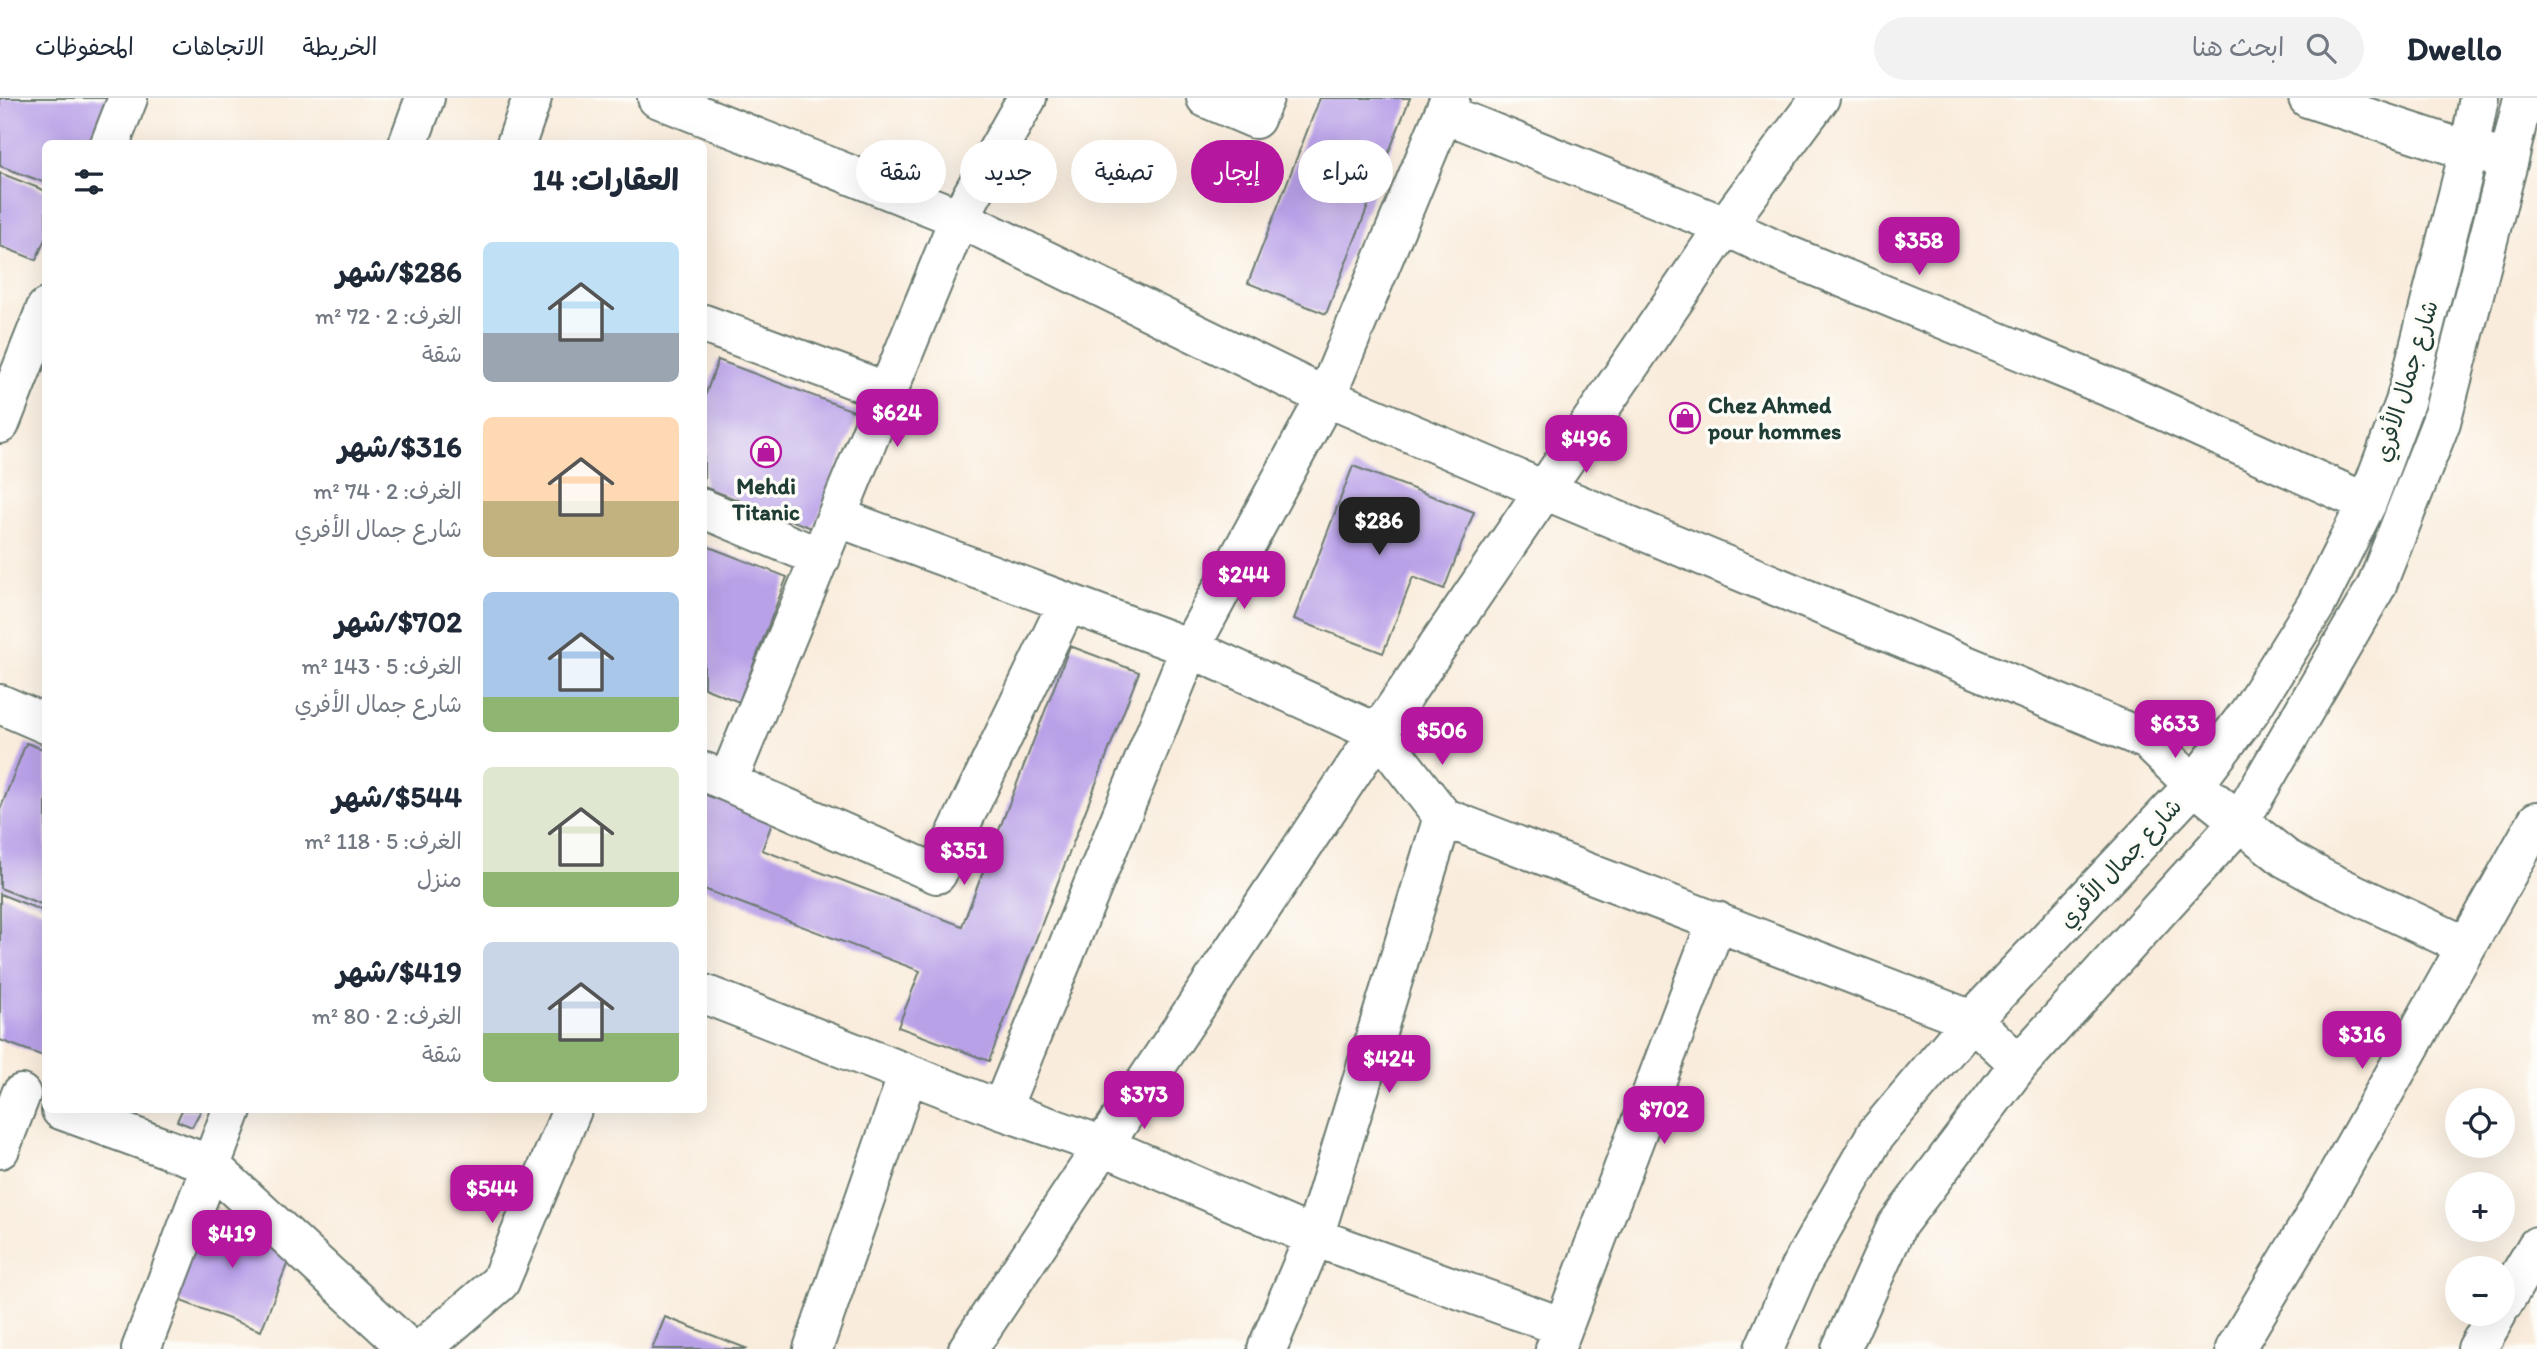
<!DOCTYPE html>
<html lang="ar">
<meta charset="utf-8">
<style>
:root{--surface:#fff;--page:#f2f2f3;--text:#1f2937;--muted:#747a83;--line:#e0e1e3;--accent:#b5179e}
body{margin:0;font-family:Itim,"Playpen Sans Arabic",sans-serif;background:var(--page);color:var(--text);direction:rtl;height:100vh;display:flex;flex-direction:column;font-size:26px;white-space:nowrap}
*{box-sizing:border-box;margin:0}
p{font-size:23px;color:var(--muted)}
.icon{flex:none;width:38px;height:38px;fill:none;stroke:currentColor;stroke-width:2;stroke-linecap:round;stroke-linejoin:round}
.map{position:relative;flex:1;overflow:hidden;direction:ltr}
.sheet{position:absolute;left:42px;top:42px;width:665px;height:973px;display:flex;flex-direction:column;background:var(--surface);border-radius:10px;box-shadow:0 7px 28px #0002;direction:rtl}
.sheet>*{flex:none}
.top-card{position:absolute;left:728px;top:42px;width:665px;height:63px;direction:rtl;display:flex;gap:14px}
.tools{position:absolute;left:2445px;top:990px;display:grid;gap:14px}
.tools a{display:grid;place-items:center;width:70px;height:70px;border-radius:50%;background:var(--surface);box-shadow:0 7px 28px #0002;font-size:35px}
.price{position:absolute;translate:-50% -60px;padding:0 16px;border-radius:14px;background:var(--accent);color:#fff;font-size:23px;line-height:46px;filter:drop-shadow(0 2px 4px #0008)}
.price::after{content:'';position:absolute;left:50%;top:42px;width:21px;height:16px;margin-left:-10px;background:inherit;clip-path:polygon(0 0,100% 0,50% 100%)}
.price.selected{background:#222;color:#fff}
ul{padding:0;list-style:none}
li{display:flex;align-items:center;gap:21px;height:175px;padding:0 28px}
li span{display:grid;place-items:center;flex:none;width:196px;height:140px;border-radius:10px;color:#555}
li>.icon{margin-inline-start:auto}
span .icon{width:84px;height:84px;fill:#fffc;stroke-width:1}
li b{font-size:30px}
h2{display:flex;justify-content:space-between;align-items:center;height:84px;padding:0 28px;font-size:30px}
.pill{padding:0 24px;border-radius:32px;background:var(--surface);box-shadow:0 7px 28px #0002;font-size:24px;line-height:63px}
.pill.selected{background:var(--accent);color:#fff}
header{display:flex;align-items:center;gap:42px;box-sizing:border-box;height:98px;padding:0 35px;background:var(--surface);border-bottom:2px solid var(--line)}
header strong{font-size:33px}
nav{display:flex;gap:38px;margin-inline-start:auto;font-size:24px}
.search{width:490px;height:63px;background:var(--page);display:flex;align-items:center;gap:18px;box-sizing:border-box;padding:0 24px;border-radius:38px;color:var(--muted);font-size:26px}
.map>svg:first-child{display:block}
.building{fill:#b9a1e8}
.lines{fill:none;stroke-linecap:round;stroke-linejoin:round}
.minor-casing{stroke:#6b7a6f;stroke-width:42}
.minor{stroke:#fff;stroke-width:38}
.labels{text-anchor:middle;stroke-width:7;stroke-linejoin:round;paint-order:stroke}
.street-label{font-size:23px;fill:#1f3d34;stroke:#fdfcf7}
.poi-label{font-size:23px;font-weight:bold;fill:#1f3d34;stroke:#fdfcf7;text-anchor:start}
</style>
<header>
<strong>Dwello</strong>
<div class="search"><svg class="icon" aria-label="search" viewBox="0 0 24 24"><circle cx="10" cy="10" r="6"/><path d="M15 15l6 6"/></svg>ابحث هنا</div>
<nav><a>الخريطة</a><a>الاتجاهات</a><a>المحفوظات</a></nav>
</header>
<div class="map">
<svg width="2537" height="1251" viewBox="0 0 2537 1251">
<rect width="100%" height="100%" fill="#fdfcf7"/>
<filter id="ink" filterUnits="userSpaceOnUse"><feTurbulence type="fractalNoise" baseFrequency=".0143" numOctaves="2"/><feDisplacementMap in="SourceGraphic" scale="14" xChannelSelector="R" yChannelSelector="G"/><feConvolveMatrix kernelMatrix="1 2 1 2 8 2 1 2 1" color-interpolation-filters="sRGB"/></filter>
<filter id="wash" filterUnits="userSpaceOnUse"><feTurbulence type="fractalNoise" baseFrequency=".00686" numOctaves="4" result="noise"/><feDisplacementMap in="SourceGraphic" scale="28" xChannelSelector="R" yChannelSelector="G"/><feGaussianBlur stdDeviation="1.57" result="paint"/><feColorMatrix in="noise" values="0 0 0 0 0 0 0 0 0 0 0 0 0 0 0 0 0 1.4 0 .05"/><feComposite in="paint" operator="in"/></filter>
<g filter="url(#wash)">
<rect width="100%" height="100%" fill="#f9ecdc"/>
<g id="blocks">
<path class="building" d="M0,0H113L95,46H46V85L0,68Z
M1320,0H1410L1326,216L1248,185Z
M0,75L46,93V139L36,162L0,148Z
M718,262L859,315L814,431L704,389V301Z
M1353,368L1474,414L1444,491L1413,479L1383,555L1294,521Z
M704,447L787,479L739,604L704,590Z
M1070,548L1139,574L989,963L898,929L920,873L704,791V696L719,702L723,692L777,712L762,752L962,828Z
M26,645L46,652V808L0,790V712Z
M0,796L46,814V959L0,942Z
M182,1012H201L192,1029L177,1023Z
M203,1111L295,1146L261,1233L170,1199Z
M665,1219L748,1251H652Z"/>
</g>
</g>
<g filter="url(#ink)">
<use href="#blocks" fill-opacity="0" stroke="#6b7a6f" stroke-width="2"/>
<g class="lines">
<g class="minor-casing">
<path id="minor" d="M657,0L959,120L1326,299L1544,392L2147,642L2194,687L2285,760L2323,781L2466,848
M1206,0L1255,21L1264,0
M2308,0L2469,53L2494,58
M1444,15L1725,128L1780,154L2128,297L2367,405
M110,46L128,0
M408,46L425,0
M516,46L532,0
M704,226L888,294
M0,326L46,210
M704,411L821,460
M837,419L1190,550L1378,635L1443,719L1972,922L2019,966
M0,606L46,626
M705,674L937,776L1067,506
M728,683L959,120L1027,0
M704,896L1001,1012L1104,1048L1314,1139L1563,1229
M61,1012L209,1066L409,1251
M1001,1012L1190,550L1326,299L1450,0
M0,1051L21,996
M2502,1207L2537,1148
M141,1251L232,1012
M422,1251L500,1184L572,1012
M813,1251L908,976
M968,1251L1378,635L1725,128L1820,0
M1267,1251L1314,1139L1443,719
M1555,1251L1717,823
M1764,1251L1800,1169L1876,1036L1972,922L2194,687L2250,613L2316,507L2367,405L2405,304L2469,53L2479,0
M1841,1251L1897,1127L2019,966L2240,723L2376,489L2441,324L2509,61L2523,0
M2235,1251L2317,1114L2537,723
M2477,1251L2497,1216"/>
</g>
<use href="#minor" class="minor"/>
</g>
</g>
<defs>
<g id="shop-ring" transform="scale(1.575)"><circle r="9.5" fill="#fdfcf7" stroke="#b5179e" stroke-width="1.5"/><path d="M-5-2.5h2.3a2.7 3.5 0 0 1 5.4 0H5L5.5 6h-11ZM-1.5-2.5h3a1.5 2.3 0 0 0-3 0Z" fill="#b5179e"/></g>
</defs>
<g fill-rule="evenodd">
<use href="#shop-ring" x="1685" y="320"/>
<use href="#shop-ring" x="766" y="354"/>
</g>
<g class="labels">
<g class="street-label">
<text transform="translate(2406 283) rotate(-73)" y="8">شارع جمال الأفري</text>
<text transform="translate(2120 765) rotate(-47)" y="8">شارع جمال الأفري</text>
</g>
<g class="poi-label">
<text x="1708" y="315">Chez Ahmed<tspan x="1708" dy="26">pour hommes</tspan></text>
<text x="766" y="396" text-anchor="middle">Mehdi<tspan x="766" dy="26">Titanic</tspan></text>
</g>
</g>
</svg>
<div class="tools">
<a><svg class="icon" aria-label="locate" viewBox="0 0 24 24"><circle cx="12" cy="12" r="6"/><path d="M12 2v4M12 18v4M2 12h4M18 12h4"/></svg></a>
<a>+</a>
<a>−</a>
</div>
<b class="price" style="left:1919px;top:179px">$358</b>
<b class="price" style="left:897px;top:351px">$624</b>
<b class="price" style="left:1586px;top:377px">$496</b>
<b class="price selected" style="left:1379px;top:459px">$286</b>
<b class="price" style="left:1244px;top:513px">$244</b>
<b class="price" style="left:2175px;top:662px">$633</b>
<b class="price" style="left:1442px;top:669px">$506</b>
<b class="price" style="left:964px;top:789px">$351</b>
<b class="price" style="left:2362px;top:973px">$316</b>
<b class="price" style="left:1389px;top:997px">$424</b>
<b class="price" style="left:1144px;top:1033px">$373</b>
<b class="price" style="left:1664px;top:1048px">$702</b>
<b class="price" style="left:492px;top:1127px">$544</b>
<b class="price" style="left:232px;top:1172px">$419</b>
<div class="top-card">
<a class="pill">شراء</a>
<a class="pill selected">إيجار</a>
<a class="pill">تصفية</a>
<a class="pill">جديد</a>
<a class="pill">شقة</a>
</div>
<section class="sheet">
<h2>العقارات: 14<svg class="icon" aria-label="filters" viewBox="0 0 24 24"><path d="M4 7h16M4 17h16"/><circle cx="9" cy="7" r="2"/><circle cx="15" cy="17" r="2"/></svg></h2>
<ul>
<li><span style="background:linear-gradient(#bfe0f5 65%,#9aa5b1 0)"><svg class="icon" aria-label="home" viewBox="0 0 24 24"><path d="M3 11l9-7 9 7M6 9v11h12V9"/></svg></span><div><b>$286/شهر</b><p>الغرف: 2 · 72 m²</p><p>شقة</p></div></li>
<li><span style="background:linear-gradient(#ffd9b3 60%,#c2b280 0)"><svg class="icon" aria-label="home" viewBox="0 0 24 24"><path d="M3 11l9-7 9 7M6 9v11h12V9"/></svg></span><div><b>$316/شهر</b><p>الغرف: 2 · 74 m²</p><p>شارع جمال الأفري</p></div></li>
<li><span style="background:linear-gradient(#a9c7e8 75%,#8fb573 0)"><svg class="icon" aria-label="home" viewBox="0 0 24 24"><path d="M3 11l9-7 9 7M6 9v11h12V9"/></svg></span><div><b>$702/شهر</b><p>الغرف: 5 · 143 m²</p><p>شارع جمال الأفري</p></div></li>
<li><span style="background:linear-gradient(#dfe7d0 75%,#8fb573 0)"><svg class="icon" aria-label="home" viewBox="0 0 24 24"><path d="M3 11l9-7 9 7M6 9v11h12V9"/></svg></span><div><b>$544/شهر</b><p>الغرف: 5 · 118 m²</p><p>منزل</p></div></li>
<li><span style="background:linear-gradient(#c9d6e8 65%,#8fb573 0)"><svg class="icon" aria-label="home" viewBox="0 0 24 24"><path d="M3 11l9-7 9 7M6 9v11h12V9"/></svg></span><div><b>$419/شهر</b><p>الغرف: 2 · 80 m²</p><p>شقة</p></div></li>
</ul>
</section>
</div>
